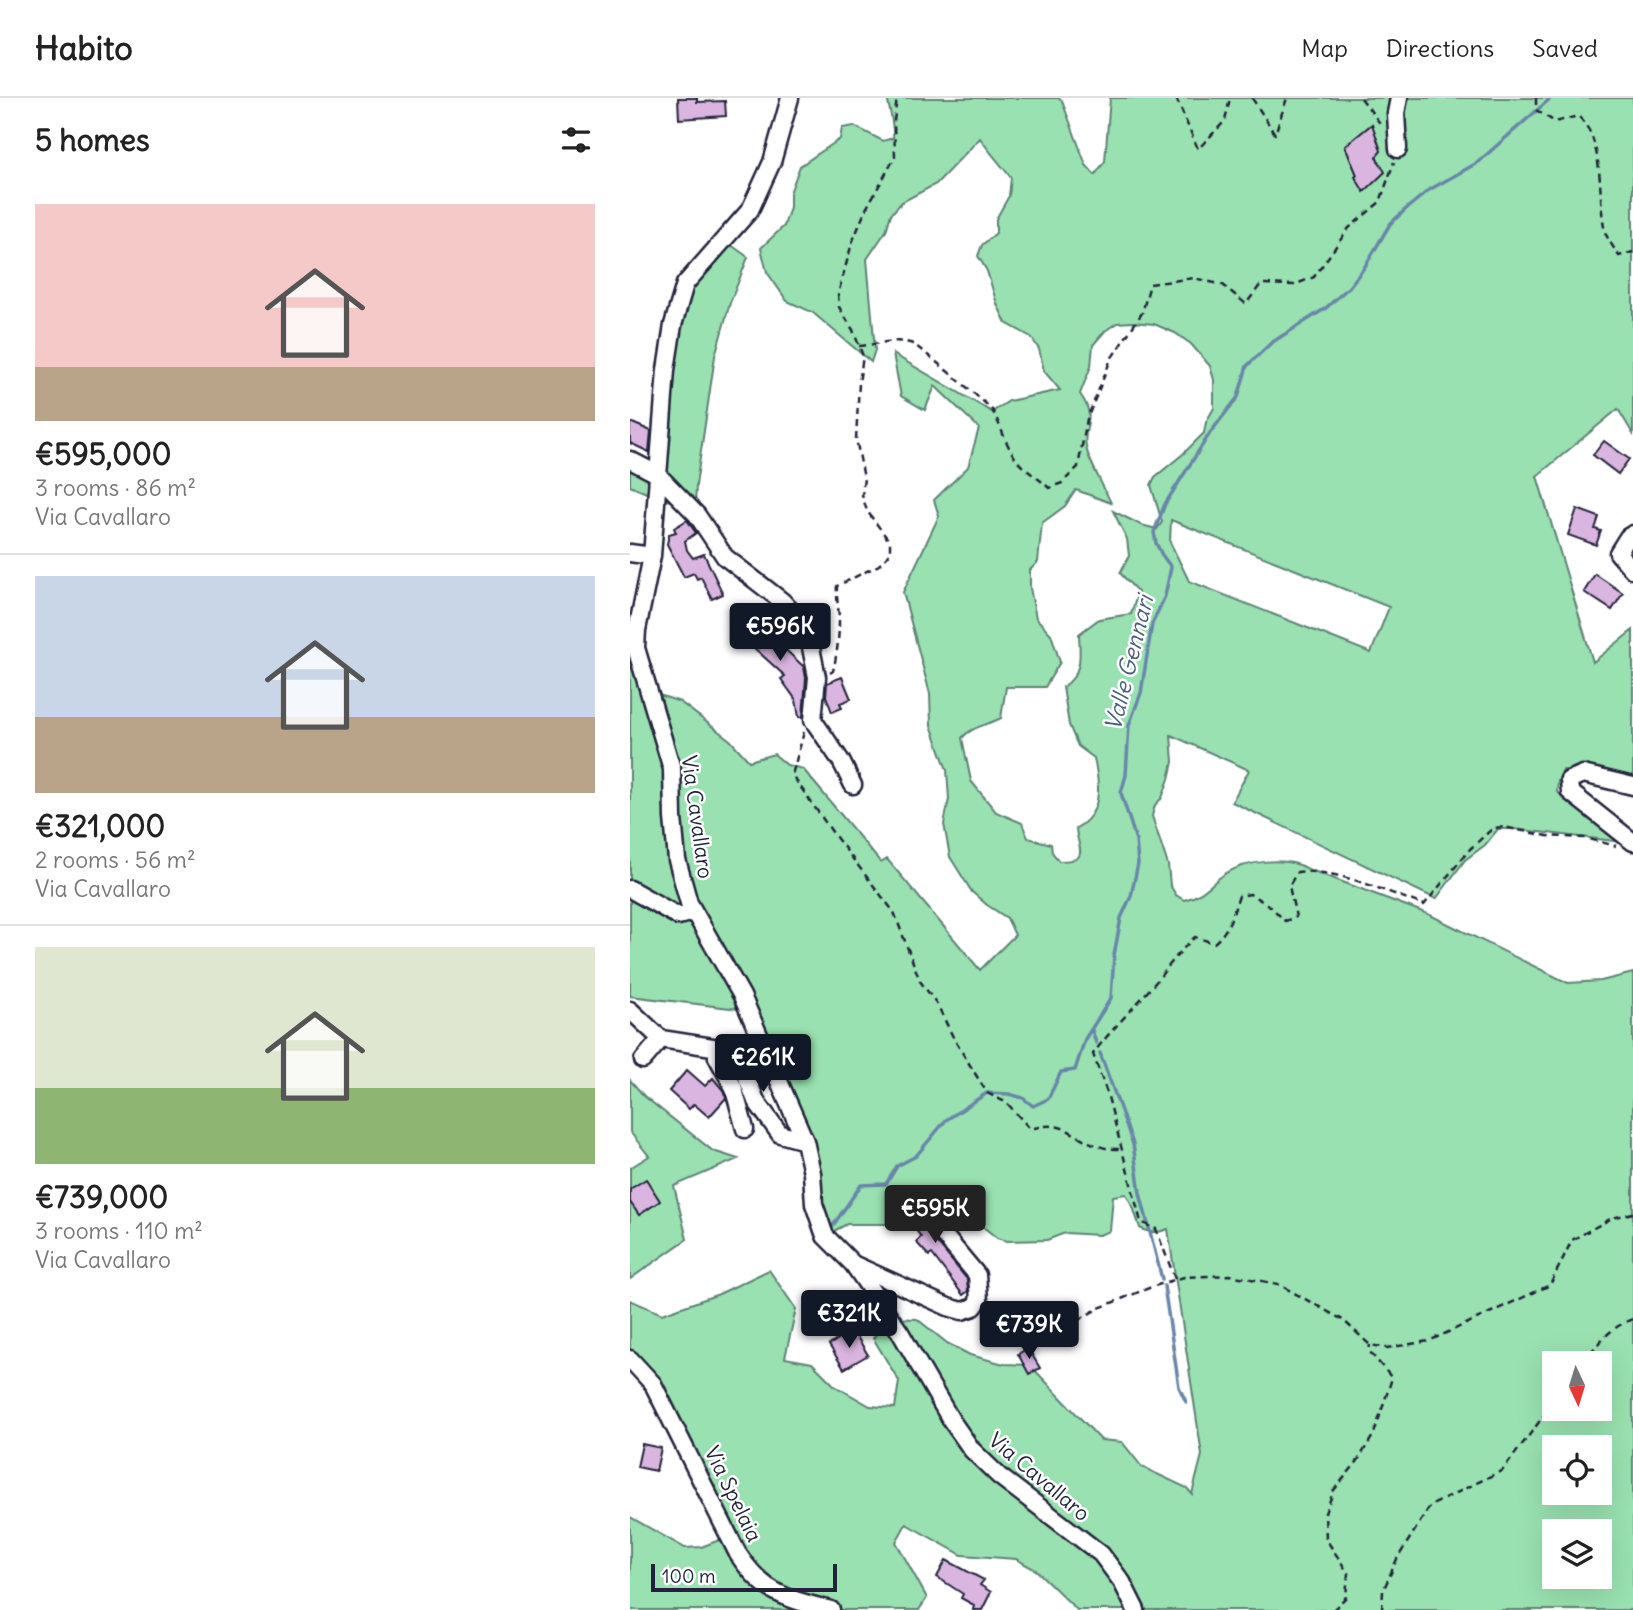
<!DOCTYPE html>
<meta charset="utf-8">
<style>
:root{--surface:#fff;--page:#f6f6f6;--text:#222;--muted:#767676;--line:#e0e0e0;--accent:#111827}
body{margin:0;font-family:Delius,sans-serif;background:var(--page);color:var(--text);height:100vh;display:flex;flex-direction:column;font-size:26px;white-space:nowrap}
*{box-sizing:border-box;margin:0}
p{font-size:23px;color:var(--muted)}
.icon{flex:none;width:38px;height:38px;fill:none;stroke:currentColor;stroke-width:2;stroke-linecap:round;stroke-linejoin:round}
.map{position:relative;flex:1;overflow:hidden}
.sheet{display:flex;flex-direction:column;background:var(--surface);width:630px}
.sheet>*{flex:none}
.needle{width:46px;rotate:176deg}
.fabs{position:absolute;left:912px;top:1253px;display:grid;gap:14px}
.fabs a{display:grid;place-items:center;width:70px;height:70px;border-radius:0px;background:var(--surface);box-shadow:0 7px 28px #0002;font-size:35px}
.scale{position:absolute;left:21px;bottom:18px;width:186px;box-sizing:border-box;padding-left:7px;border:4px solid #22223b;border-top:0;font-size:19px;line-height:24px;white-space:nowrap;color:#22223b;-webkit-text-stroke:5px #fff;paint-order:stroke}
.price{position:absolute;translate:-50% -60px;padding:0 16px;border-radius:7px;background:var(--accent);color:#fff;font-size:23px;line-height:46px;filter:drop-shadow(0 2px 4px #0008)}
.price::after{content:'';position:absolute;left:50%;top:42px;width:21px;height:16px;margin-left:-10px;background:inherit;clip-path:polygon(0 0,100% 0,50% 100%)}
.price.active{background:#222;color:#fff}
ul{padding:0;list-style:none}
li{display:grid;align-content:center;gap:14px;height:371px;padding:0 35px}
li+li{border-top:2px solid var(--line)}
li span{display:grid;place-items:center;height:217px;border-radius:0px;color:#555}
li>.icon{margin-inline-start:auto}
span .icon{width:126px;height:126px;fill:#fffc;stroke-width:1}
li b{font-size:30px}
h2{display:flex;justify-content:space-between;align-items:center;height:84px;padding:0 35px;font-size:30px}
header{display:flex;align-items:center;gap:42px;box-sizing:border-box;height:98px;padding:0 35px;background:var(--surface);border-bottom:2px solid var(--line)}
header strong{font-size:33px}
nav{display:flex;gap:38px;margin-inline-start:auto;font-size:24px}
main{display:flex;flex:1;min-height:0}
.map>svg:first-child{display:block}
.green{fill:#99e1b0;stroke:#5e8276;stroke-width:2;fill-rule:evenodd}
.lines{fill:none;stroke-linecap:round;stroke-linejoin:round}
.stream{stroke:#6986aa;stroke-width:3.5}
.building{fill:#d9b5df;stroke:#22223b;stroke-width:2}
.minor-casing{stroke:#22223b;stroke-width:21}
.path{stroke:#22223b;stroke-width:2.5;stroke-dasharray:7 5;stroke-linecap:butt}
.minor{stroke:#fff;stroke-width:16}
.labels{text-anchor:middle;stroke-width:5;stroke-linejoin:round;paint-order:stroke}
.street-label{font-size:21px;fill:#22223b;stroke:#fff}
.water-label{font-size:23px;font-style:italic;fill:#4b5c7c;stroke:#fff}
</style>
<header>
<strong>Habito</strong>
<nav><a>Map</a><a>Directions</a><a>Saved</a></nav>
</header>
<main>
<section class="sheet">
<h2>5 homes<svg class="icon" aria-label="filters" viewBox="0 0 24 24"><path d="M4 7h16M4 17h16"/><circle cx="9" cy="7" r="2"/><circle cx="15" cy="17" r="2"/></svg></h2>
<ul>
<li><span style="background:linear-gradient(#f6c9c9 75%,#b9a48a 0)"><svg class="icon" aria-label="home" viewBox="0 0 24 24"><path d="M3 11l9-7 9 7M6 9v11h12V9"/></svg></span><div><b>€595,000</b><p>3 rooms · 86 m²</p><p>Via Cavallaro</p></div></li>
<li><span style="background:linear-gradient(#c9d6e8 65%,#b9a48a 0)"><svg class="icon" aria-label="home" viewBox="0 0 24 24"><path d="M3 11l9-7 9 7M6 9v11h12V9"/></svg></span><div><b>€321,000</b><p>2 rooms · 56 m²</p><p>Via Cavallaro</p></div></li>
<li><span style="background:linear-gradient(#dfe7d0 65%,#8fb573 0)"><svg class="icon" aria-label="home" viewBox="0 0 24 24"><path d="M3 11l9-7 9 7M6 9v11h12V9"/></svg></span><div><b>€739,000</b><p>3 rooms · 110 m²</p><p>Via Cavallaro</p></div></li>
</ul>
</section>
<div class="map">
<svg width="1003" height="1512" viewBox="0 0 1003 1512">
<rect width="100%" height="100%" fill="#fff"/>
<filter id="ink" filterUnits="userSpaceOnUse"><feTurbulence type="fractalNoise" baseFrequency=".0143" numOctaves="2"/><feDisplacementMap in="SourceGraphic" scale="14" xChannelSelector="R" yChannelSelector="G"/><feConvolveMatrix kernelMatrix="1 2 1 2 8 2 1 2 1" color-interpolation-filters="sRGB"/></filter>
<g filter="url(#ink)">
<path class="green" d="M257,0H428L432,3L456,67L465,77L475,63L480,0H1003V336L988,311L907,378L963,564L1003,532V683L954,672H933L928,683L927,694L993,744L884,731H868L855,747L835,762L806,801L602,704L619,672L541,637L543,664L539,681L532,700L525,707L522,718L538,767L540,787L546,797L554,802C573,798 581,785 596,775C617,763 657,758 678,771L798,816L938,885L971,883L1003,875V1512H447L406,1472L386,1461L332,1457L276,1426L266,1444L297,1500L289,1512H0V1419L55,1450L71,1449L103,1437L53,1346L0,1265V1202L32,1216L89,1196L139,1172L166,1211L155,1260L182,1265L205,1288L240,1308L265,1310L269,1283L243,1240L260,1220L287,1221L317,1245L340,1257L374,1266L400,1267L471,1342L492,1344L512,1369L557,1390L562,1396L572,1357L538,1131C527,1135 521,1136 510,1130L503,1109L496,1096L483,1098L480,1133L469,1137L435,1135L417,1142L377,1143L367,1140L347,1124L319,1119L286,1094L263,1126H217L193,1139L170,1043L117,912L0,898V541L20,594L50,604L100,642L119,663L144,656L157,667L173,671L251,765L257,761L350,872L385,837L377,820L357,807L342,794L320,759L314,726L319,701L317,672L301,627L300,596L273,494L309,418L304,402L338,369L349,330L305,288L295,312L271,298L263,256L362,314L379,303L430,292L414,273L409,251L401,239L376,225L367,206L357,173L348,158L352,147L366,135V121L379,98L381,80C371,66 359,54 350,40L306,86L272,104L261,116L256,133L237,161L245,252L241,264L182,214L157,203L137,174L131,150L154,128L160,109V95L170,68L210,41L212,30L224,28L253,43L263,40C264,26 260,13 257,0ZM503,224L524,226L545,235L561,246L580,268L584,282V310L576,324L574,335L553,356L525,379L521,387L532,424L527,431L511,427L483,413L497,441L499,458L490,475L508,494L501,516L469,521L449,536C450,558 453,576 433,589L439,627L448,648L464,660C470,687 473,716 446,730C447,750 462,763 429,763L422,754L421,746L398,740L392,725L366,714L341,683L332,640C341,629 358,627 371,620L376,589H415L430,564L421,536L406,520L400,490V472L408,464L412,425L435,408L446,392L481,405C475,391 458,362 456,349C452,326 468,321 450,296L461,268L463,247L475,233L487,225ZM541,422L759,509L741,555L559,483L540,444ZM924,1265H970V1311H924ZM924,1349H970V1395H924ZM924,1433H970V1479H924Z
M90,139L118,159L100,205L85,258L66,387L65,410L26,399L0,388V365L22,378L41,228Z
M0,982L14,998L83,1053L108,1061L44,1088L57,1141L0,1181V1070L19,1058L0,1034Z"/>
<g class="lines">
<path class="stream" d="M462,932L466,945
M470,955L503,1046L510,1095L532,1181
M202,1129L231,1087L256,1086L267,1068L286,1058L316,1022L357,995L379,996L393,1000L403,1008L418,1001L431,974L445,972L455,941L481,900L484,857L491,820L501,798L508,766L506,742L491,695L496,677L499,627L511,595L522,526L535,498L541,469L532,457L526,445L524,434L535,406L580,335L608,299L617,268L641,245L696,210L719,189L734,170L760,126L776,111L799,92L847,65L921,0
M534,1188L549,1289L556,1304"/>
</g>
<path class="building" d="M48,0H67V4L95,3L96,18L49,21Z
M742,26L751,53L746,59L755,74L734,94L725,79L727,77L715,48Z
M0,324L21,333L19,354L0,345Z
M974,343L999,361L988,376L963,357Z
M947,411L969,419L965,431L971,433L966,447L938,437Z
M57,422L66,435L55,443L57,452L63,460L74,456L93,496L82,501L71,479L67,481L64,475L54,479L37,446L39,436L46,434L44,430Z
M965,476L993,495L982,512L954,494Z
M127,525L174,569L176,580L173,619H169L166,602L151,581L155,578L112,539Z
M212,579L221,601L210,605L212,610L202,614L196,598L197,585Z
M57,972L75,988L83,980L93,992L96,1000L79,1019L64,1006L59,1011L39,993Z
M16,1081L30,1103L9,1117L0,1104V1091Z
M287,1099L300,1111L293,1118L295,1130L337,1181L338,1193L333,1197L302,1156L299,1158L286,1144L291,1139L275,1117Z
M223,1232L238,1257L214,1271L199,1247Z
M398,1250L410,1270L399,1276L388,1256Z
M12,1346L31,1350L26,1373L7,1369Z
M316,1462L354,1482L350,1487L361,1494L352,1512H343L344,1507L331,1500L333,1496L307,1479Z"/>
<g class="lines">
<g class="minor-casing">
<path id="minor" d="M160,0L142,64L120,112L55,186L43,227L36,272L22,458L7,532L6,550L42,671L43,720L47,762L59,805L112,898L175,1043L182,1075L184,1106L195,1138L223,1166L270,1234L321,1322L342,1352L369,1378L471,1456L492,1484L506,1512
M768,51L766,15L769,0
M0,362L27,376L67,417L95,459L152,503L173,526L178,535L187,579L183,622L211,663L223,687
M1003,436L998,439L988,455L1003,472
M0,455L22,458
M1003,688L953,676L939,682L940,694L1003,744
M0,791L48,818L64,814
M0,912L31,941
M93,951L87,959L103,988L115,1031
M13,962L31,941L102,952L114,971L126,1003L150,1036L175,1043
M225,1167L318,1209L332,1213L344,1209L349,1202L347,1177L303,1124
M0,1261L23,1286L108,1456C135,1497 156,1500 201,1512"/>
</g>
<path class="path" d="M546,0L568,51L595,23L600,0
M622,0L645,36L657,0
M731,0L752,28
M906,0V12L925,24L948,18C976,43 967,99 975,134C978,142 984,150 989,158L1003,154
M229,248C248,247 264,239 283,246C289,249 358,306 362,312C372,329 376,350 390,366C398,374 410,381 419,390L432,385L448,369L457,321L481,261L512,215L520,186L564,180L593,187L616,206L631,186L664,187L684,179L719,130L750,104L764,64
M200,575L203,573C207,557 209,539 209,522C209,511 206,500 207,488L249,467L260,456V444L237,413L232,397L234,380L226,341L229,285L233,258L223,232L209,209L208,196L222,145L236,111L265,59L264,23L267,0
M174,634L162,677L205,738L264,814L290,883L307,906L324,941L357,995L377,1005L400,1031C436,1021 438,1037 469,1048C475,1051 484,1051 491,1051
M545,1181L526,1131L511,1124L477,995L463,956C480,933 500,914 518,893C534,875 547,855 565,839L584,845C599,833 603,815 609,798L620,796L640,808L655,823L666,819L659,788L667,774C706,770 756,794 794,807L840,751L863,730L874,729L917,738L955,740L986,748
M355,1219L377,1238L398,1246L410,1244L469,1210L524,1188L554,1179L600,1177L648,1186L713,1222L740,1247L757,1250L799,1243L920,1187L942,1142L982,1120L1003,1115
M953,1265C967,1246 980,1229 1003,1221
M703,1512L716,1499L718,1475L696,1441L695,1415L704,1392L727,1364L744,1336L762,1280L739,1253L740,1247
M752,1512L753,1493L767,1461L800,1408L873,1372L924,1304"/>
<use href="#minor" class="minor"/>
</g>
</g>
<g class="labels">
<g class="street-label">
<text transform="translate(67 719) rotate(82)" y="7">Via Cavallaro</text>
<text transform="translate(409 1379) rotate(40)" y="7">Via Cavallaro</text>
<text transform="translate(103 1396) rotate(64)" y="7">Via Spelaia</text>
</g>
<g class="water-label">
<text transform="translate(499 565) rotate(-76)" y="8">Valle Gennari</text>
</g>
</g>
</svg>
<div class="fabs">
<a><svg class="needle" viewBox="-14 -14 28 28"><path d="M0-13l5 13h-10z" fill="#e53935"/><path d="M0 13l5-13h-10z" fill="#767676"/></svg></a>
<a><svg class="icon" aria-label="locate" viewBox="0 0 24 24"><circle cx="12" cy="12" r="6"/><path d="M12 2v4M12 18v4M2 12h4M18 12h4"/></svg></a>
<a><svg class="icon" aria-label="layers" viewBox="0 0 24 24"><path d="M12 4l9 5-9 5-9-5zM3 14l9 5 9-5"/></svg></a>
</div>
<div class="scale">100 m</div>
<b class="price" style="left:150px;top:565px">€596K</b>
<b class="price" style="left:133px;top:996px">€261K</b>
<b class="price active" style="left:305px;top:1147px">€595K</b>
<b class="price" style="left:219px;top:1252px">€321K</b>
<b class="price" style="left:399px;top:1263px">€739K</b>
</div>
</main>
